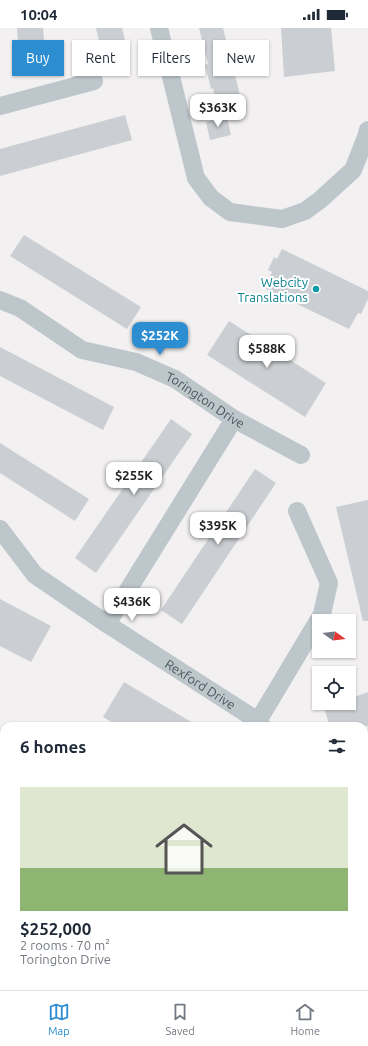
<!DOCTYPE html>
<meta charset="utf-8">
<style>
:root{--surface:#fff;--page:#f2f2f3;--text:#1f2937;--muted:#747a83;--line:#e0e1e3;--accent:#2c8ed0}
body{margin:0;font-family:Ubuntu,sans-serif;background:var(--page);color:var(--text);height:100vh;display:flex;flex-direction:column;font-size:15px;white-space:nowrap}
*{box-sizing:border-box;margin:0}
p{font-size:13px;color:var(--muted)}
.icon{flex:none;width:22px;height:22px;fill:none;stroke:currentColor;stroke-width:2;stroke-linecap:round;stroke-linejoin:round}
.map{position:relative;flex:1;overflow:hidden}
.drawer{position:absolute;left:0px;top:694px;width:368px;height:268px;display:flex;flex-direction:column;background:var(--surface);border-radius:12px 12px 0 0;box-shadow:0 1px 3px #0004}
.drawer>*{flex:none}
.guide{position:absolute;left:12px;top:12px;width:344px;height:36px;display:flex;gap:8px}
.needle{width:26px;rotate:104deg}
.controls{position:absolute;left:312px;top:586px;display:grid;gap:8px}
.controls a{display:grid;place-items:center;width:44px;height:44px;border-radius:0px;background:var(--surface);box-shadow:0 1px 3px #0004;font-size:20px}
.price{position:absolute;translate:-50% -34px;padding:0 9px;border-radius:8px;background:#fff;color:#222;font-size:13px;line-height:26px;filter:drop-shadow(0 1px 2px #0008)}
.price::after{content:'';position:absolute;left:50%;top:24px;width:12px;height:9px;margin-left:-6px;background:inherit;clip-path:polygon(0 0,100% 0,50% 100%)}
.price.on{background:var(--accent);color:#fff}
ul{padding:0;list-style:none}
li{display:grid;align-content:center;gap:8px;height:212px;padding:0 20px}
li span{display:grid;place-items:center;height:124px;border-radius:0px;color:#555}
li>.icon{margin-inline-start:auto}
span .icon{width:72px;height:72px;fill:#fffc;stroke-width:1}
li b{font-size:17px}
h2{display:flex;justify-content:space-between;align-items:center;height:48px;padding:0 20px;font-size:17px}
.chip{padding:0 14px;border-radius:0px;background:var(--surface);box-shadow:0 1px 3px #0004;font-size:14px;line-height:36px}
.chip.on{background:var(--accent);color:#fff}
.status{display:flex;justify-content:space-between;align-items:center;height:28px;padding:0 20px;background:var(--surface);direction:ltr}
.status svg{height:11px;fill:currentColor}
.dock{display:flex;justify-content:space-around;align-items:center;height:56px;border-top:1px solid var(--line);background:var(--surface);font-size:11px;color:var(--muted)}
.dock a{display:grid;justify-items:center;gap:2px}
.dock .on{color:var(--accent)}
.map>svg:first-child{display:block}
.green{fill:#c3ebcc}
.building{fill:#cbced2}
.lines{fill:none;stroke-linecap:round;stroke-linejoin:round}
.minor{stroke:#bdc6cb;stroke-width:18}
.culture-dot{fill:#0f9aa8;stroke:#fff;stroke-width:1.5}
.labels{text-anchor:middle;stroke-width:4;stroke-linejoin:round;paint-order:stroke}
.culture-label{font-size:13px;fill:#0d838f;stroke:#fff;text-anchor:end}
.street-label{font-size:13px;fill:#4a565b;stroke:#fff}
</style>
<div class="status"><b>10:04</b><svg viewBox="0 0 49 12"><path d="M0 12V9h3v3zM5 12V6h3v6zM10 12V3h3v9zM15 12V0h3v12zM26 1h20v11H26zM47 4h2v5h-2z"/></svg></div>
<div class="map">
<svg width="368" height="962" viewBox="0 0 368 962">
<rect width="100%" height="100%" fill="#f2f0f0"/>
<path class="green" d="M368,864V962H288L291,958H364V869Z"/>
<path class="building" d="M17,0H43L46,35L24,37L22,14L18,15Z
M96,0H122L127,21L102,27Z
M199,0H223L242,75L218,82L213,60L211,61L205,37L208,36Z
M281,0H331L335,43L284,49Z
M125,87L132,112L0,148V121Z
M227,89L231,107L210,112L206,94Z
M24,207L141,279L127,301L10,228Z
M282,221L368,263V271L361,286L358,285L349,301L264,260L272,244L268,242L274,229L277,231Z
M229,293L326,355L305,389L207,327Z
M0,319L114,379L103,402L0,348Z
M171,391L192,406L96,545L75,530Z
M0,415L89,471L75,493L0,445Z
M255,441L276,455L182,596L161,582Z
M368,472V593H363L336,479Z
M0,571L51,598L31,634L0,618Z
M124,654L198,698H118L103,689Z
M368,664V698H330L324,680L338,675H349V671Z"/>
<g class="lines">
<g class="minor">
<path d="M159,0L196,150L211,170L230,184L282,191L305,183L320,172L353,142L366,109L368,102"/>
<path d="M0,78L94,53"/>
<path id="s1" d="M0,272L20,280L82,322L136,334L175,351L234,391L301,427"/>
<path id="s2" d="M0,501L35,547L107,596L258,693L262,698"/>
<path d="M107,596L234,391"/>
<path d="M258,693L322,586L329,555L297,483"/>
<path d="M0,825L4,828"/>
<path d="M0,903L4,898"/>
<path d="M102,962L105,958"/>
</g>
</g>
<circle class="culture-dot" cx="316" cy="261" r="4"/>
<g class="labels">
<g class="culture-label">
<text x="308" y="259">Webcity<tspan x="308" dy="15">Translations</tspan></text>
</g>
<g class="street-label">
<text dy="5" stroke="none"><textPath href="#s1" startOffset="231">Torington Drive</textPath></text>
<text dy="5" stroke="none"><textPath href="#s2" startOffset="256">Rexford Drive</textPath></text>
</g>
</g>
</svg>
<div class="controls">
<a><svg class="needle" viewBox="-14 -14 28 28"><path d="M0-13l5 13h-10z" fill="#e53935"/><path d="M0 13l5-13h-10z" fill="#747a83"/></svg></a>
<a><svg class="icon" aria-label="locate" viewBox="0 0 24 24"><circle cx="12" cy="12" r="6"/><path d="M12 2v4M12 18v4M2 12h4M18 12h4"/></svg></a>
</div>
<b class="price" style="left:218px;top:100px">$363K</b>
<b class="price on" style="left:160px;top:328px">$252K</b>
<b class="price" style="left:267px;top:341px">$588K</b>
<b class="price" style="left:134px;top:468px">$255K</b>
<b class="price" style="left:218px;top:518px">$395K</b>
<b class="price" style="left:132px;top:594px">$436K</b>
<div class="guide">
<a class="chip on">Buy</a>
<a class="chip">Rent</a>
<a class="chip">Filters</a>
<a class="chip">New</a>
</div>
<section class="drawer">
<h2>6 homes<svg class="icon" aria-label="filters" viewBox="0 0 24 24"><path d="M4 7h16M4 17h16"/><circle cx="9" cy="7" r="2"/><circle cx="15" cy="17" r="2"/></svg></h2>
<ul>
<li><span style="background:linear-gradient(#dfe7d0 65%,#8fb573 0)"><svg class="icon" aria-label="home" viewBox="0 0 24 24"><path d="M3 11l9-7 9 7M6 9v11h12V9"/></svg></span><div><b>$252,000</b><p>2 rooms · 70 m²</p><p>Torington Drive</p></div></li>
</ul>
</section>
</div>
<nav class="dock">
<a class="on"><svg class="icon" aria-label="map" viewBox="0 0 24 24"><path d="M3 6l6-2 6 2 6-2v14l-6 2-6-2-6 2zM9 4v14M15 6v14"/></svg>Map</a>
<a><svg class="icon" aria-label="saved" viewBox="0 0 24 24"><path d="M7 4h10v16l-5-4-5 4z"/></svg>Saved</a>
<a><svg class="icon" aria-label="home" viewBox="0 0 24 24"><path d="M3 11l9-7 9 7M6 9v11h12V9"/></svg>Home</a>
</nav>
